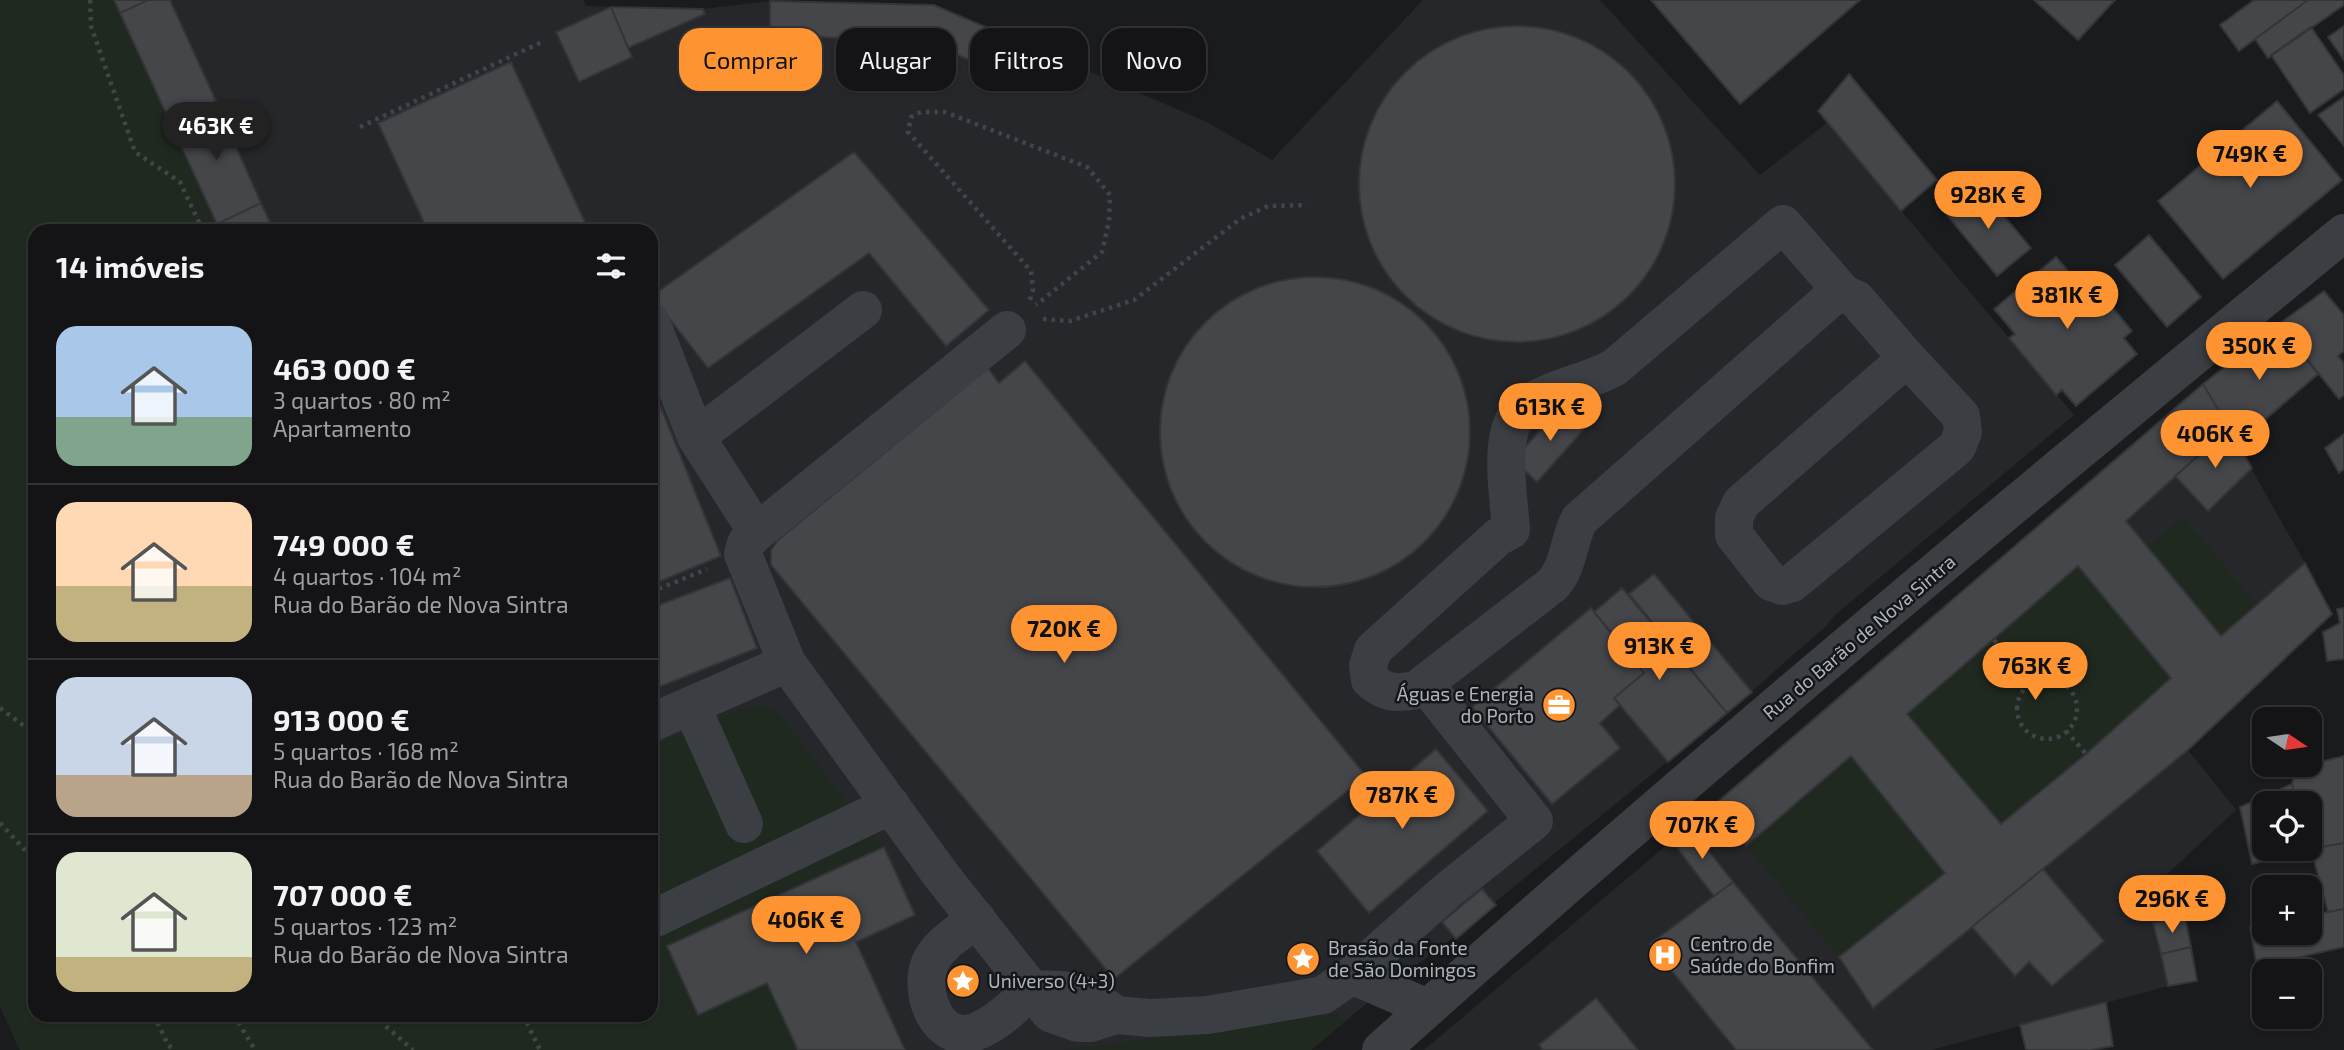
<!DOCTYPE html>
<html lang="pt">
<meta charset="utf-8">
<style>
:root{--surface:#141416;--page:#1d1d1f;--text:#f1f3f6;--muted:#9d9ea1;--line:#333335;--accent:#fe9331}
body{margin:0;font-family:"Exo 2",sans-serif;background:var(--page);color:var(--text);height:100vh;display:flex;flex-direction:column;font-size:26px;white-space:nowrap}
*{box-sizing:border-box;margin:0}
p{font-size:23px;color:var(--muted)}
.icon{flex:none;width:38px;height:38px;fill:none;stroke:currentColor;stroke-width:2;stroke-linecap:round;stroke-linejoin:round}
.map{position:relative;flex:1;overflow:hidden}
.side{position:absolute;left:28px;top:224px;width:630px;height:798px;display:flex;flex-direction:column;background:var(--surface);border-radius:21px;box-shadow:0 2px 5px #0004,0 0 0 2px var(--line)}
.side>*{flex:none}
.banner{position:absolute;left:679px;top:28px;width:665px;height:63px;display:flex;gap:14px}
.needle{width:46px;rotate:103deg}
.fabs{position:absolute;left:2252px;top:707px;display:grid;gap:14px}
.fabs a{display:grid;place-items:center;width:70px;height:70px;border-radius:14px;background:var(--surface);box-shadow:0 2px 5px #0004,0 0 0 2px var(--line);font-size:35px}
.price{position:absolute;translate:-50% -60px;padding:0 16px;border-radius:24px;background:var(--accent);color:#111;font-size:23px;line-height:46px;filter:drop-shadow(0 2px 4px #0008)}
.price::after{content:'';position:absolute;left:50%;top:42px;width:21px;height:16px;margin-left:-10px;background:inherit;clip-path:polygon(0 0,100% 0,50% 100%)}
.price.current{background:#222;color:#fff}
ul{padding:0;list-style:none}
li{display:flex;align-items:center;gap:21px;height:175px;padding:0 28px}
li+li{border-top:2px solid var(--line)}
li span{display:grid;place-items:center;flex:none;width:196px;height:140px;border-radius:21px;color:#555}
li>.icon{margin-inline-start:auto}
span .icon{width:84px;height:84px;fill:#fffc;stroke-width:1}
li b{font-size:30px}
h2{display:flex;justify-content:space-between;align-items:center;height:84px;padding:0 28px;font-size:30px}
.pill{padding:0 24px;border-radius:21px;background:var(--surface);box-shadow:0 2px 5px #0004,0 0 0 2px var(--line);font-size:24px;line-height:63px}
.pill.current{background:var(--accent);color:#111}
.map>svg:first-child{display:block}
.built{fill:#26272a;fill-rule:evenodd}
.green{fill:#202920}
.building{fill:#44464a;stroke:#343539;stroke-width:2;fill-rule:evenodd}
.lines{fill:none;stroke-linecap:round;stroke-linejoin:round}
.path{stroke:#41454a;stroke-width:4.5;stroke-dasharray:3.5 5;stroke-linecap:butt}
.minor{stroke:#3b3e42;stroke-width:38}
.labels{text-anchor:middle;stroke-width:5;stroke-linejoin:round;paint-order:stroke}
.street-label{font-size:19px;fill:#acb5bd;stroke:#151618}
.poi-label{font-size:19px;fill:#acb5bd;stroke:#151618;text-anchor:start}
</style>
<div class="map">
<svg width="2344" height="1050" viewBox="0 0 2344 1050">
<rect width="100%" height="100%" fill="#1a1b1d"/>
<path class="built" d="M0,0H583L586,6L702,9L770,1L934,5L1207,122L1272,160L1423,0H1600L1760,175L1827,123L2074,415L1835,615L1826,626L1727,713L1494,903L1496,905L1456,939L1454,937L1384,989L1311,1050H20L0,1007ZM35,231H651V1015H35Z
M2203,384L2305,563L2188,750L2236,810L2147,893L2168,986L1931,1050H1424L1714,805Z"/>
<path class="green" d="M0,0H114L220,231H35V1015H651V747L747,706L766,707L779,714L854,812L884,847L915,915L856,942L905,1050H20L0,1007Z
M2183,517L2257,605L2221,636L2147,547Z
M2078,566L2171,678L2086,754L2001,824L1907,714Z
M1851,756L1945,873L1839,957L1746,846Z
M1338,1014L1344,1023L1311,1050H1063Z"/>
<path class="building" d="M114,0H148L120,13Z
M148,0H170L216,101L170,122L120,13Z
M1651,0H1860L1740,104Z
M2034,0H2115L2078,40Z
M2254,0H2308L2239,51L2220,25Z
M2308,0H2344V5L2268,58L2255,39Z
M770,1L934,5L1049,54L1041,83L1027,79L1025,84L923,40L889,41L770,34Z
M611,7L632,57L579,82L556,32Z
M611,7L703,9L705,14L628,48Z
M2344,26V60L2328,37Z
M1359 184a158 158 0 1 1 316 0a158 158 0 1 1-316 0Z
M2311,27L2344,75V89L2310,113L2271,55Z
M511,62L589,231H428L378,123Z
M1849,74L1937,180L1901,211L1818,111Z
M2344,97V146L2318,115Z
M216,101L261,203L217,224L170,122Z
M2277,101L2342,180L2223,279L2158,201Z
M854,152L989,310L946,346L869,253L708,368L652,296Z
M1979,186L2031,248L1997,276L1946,214Z
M261,203L274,231H220L217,224Z
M2149,235L2201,297L2167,327L2115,265Z
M2056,257L2077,281L2085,274L2132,331L2124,338L2137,354L2076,406L2062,390L2056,395L2009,338L2015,334L1994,309Z
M1160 432a155 155 0 1 1 310 0a155 155 0 1 1-310 0Z
M2324,291L2344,315V351L2338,356L2344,363V395L2339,399L2279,324Z
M2279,324L2318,374L2238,443L2203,384Z
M1025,361L1366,776L1114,979L771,565V550L778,540L988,368L999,383Z
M651,383L721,556L651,585Z
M2203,384L2229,428L2126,521L2221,636L2305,563L2332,614L2188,750L1873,1008L1839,957L1945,873L1851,756L1746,846L1714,805ZM2078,566L2171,678L2086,754L2001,824L1907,714Z
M1562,405L1586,427L1537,482L1514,460Z
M2229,428L2252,468L2208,511L2175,476Z
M2344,434V469L2339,473L2325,448Z
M1654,574L1752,692L1727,713L1629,594Z
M730,578L757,648L651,690V608Z
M1622,588L1727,713L1668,762L1614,698L1644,673L1594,612Z
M1591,608L1644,673L1614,698L1620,705L1600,723L1620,748L1552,804L1472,707Z
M2344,608V659L2327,661L2323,632L2340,623L2337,609Z
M1436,749L1488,811L1369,913L1317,851Z
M2344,756V843L2311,849L2310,803H2297L2292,784L2294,775L2312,764Z
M2292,784L2297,803H2264V849H2310V845L2311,849L2252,864L2240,807Z
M1689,826L1733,882L1714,896L1671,840Z
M2344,843V909L2328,912L2311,849Z
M884,847L915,915L856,942L905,1050H798L767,983L698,1015L667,946Z
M2043,869L2104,941L2052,986L2029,962L2015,976L1972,927Z
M1733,882L1873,1050H1736L1650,944Z
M1482,889L1496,905L1456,939L1442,922Z
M2344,909V947L2257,967L2250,928L2264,925V933H2310V915Z
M2185,917L2191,947L2161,954L2153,923Z
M2191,947L2197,981L2168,986L2161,954Z
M1596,998L1638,1050H1543L1539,1045Z
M2106,1002L2113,1046L2091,1050H2026L2020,1025Z"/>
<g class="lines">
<path class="path" d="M90,0L91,26L135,152L180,182L203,231
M360,127L542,42
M1030,300L1033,289L1031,271L908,132L911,117L921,112H945L1087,167L1110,195L1109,221L1102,252L1036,305
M1043,319L1070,321L1134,300L1240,219L1268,206L1307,205
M651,592L707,569
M1994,640L2032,683
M2017 709a30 30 0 1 1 60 0a30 30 0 1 1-60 0Z
M0,708L35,734
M2066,731L2086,754
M0,823L35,861
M154,1015L168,1045L174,1050
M234,1015L255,1050
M373,1015L413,1050
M523,1015L540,1050"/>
<path class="minor" d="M1844,294L1783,224L1615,367C1591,381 1569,383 1545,395C1535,399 1525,404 1518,413C1498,440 1509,497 1511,530L1498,537L1373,650L1368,666L1370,680C1385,693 1396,694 1416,690L1552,585C1569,567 1568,542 1579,520L1832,297L1844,294L1856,299L1907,358
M651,322L696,437L757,532L746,543L743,554L787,663L941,875L1032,990C1015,1005 997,1024 975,1032C937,1045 918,992 930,963C938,944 962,931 977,919
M1907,358L1961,416L1963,432L1957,447L1792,583L1782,586L1771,582L1734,535V518L1741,503Z
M696,437L863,310
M757,532L1007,330
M691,705L744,824
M651,723L787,663
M651,920L891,805
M1352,975L1427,1008
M1116,1015C1086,991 1070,988 1032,990L1050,1013L1078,1023H1091L1116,1015L1150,1018L1208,1015L1323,995L1352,975L1448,890L1534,821L1425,684
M1381,1050C1694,769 2018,500 2344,233"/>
</g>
<defs>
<g id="office-disc" transform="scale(1.75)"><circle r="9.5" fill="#fe9331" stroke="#151618"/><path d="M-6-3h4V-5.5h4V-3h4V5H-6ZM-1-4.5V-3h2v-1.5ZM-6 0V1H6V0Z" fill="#fff"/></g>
<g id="hospital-disc" transform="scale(1.75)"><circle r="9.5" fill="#fe9331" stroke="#151618"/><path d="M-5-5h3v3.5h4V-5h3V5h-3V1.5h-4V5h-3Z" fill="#fff"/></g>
<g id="sight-disc" transform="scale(1.75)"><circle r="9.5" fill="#fe9331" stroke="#151618"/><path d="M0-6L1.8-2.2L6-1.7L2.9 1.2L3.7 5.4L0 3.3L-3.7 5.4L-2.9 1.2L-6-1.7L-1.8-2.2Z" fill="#fff"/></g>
</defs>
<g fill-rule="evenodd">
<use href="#office-disc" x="1559" y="705"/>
<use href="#hospital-disc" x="1665" y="955"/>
<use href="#sight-disc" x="1303" y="959"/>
<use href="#sight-disc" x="963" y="981"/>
</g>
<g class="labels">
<g class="street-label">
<text transform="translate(1859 637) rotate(-40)" y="7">Rua do Barão de Nova Sintra</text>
</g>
<g class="poi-label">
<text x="1534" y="701" text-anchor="end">Águas e Energia<tspan x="1534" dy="22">do Porto</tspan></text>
<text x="1690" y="951">Centro de<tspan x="1690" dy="22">Saúde do Bonfim</tspan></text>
<text x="1328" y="955">Brasão da Fonte<tspan x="1328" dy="22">de São Domingos</tspan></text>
<text x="988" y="988">Universo (4+3)</text>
</g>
</g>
</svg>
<div class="fabs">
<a><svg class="needle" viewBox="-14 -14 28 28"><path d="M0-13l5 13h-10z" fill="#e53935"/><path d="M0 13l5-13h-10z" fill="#9d9ea1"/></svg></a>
<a><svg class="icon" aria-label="locate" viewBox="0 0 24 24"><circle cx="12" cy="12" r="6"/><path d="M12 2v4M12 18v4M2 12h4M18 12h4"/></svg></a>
<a>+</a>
<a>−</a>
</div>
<b class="price current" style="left:216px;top:162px">463K €</b>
<b class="price" style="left:2250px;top:190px">749K €</b>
<b class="price" style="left:1988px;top:231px">928K €</b>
<b class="price" style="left:2067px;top:331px">381K €</b>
<b class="price" style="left:2259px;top:382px">350K €</b>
<b class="price" style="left:1550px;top:443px">613K €</b>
<b class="price" style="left:2215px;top:470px">406K €</b>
<b class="price" style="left:1064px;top:665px">720K €</b>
<b class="price" style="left:1659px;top:682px">913K €</b>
<b class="price" style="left:2035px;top:702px">763K €</b>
<b class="price" style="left:1402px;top:831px">787K €</b>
<b class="price" style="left:1702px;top:861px">707K €</b>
<b class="price" style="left:2172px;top:935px">296K €</b>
<b class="price" style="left:806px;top:956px">406K €</b>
<div class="banner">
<a class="pill current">Comprar</a>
<a class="pill">Alugar</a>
<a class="pill">Filtros</a>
<a class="pill">Novo</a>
</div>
<section class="side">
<h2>14 imóveis<svg class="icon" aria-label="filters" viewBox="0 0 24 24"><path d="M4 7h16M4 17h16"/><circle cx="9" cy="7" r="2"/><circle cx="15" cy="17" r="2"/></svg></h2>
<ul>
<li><span style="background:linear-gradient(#a9c7e8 65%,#7fa58c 0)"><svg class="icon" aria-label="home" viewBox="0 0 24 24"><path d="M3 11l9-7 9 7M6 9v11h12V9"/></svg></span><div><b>463 000 €</b><p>3 quartos · 80 m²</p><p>Apartamento</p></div></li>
<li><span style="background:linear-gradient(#ffd9b3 60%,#c2b280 0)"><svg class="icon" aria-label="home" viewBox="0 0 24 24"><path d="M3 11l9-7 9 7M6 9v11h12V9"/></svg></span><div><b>749 000 €</b><p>4 quartos · 104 m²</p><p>Rua do Barão de Nova Sintra</p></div></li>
<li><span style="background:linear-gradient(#c9d6e8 70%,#b9a48a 0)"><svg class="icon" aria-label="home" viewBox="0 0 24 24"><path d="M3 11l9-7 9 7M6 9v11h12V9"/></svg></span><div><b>913 000 €</b><p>5 quartos · 168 m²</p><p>Rua do Barão de Nova Sintra</p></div></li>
<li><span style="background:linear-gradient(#dfe7d0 75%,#c2b280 0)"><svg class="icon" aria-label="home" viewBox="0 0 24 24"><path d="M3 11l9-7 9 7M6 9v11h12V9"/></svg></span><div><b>707 000 €</b><p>5 quartos · 123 m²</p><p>Rua do Barão de Nova Sintra</p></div></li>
</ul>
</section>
</div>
